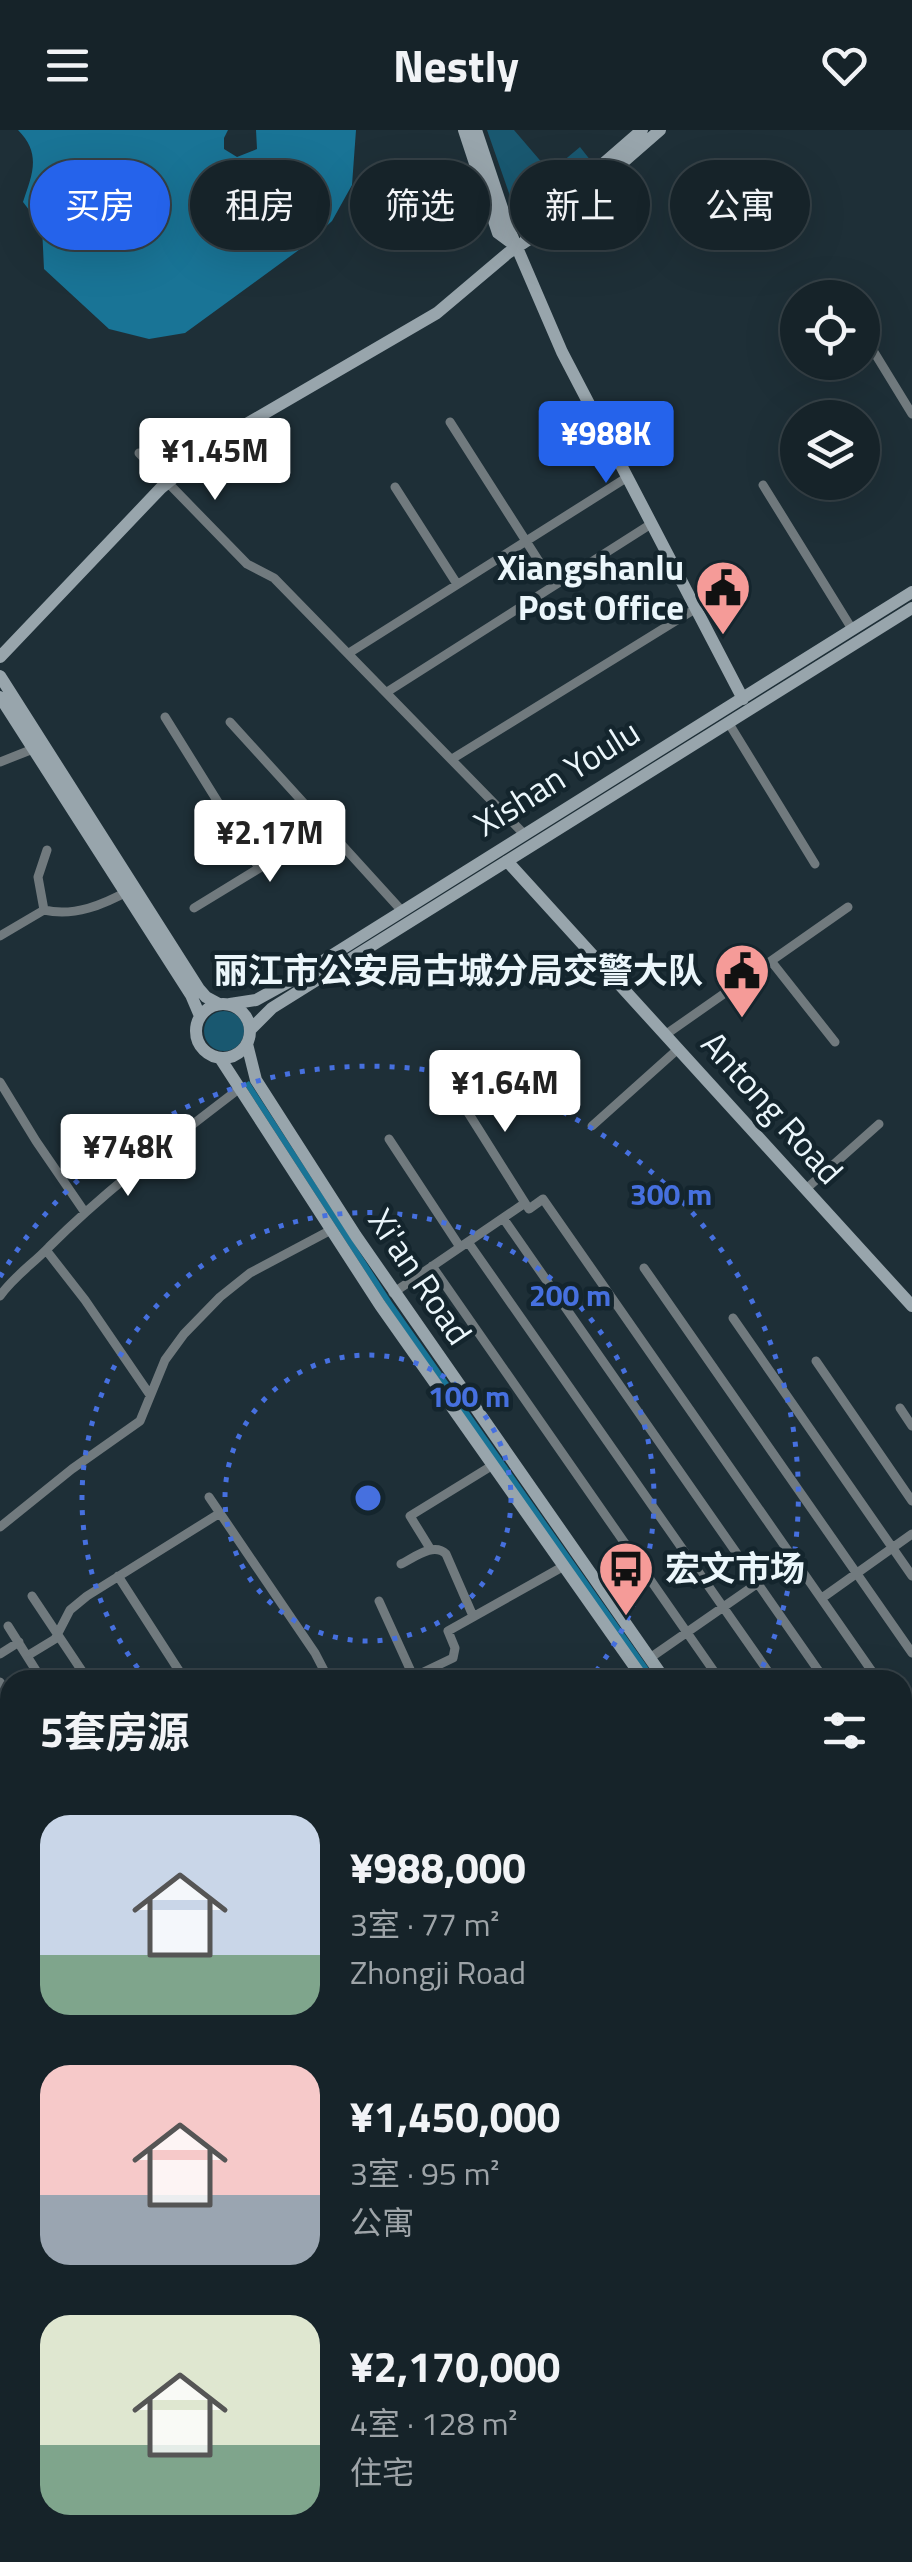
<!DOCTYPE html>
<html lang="zh">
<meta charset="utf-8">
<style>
:root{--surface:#162329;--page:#232f35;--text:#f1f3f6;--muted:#9ea4a8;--line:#354046;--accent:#2563eb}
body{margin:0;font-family:"Titillium Web","Noto Sans SC",sans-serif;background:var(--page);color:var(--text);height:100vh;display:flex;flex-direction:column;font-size:38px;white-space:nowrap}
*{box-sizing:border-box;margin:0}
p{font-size:32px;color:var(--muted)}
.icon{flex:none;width:55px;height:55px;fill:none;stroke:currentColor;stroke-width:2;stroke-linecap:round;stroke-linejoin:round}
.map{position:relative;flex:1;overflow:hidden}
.side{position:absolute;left:0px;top:1540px;width:912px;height:892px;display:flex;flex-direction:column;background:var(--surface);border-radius:30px 30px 0 0;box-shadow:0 10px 40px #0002,0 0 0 2px var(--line)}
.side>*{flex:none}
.top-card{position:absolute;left:30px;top:30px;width:852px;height:90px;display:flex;gap:20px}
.tools{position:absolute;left:780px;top:150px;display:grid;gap:20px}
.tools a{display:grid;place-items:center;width:100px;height:100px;border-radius:50%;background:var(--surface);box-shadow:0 10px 40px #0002,0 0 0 2px var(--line);font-size:50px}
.price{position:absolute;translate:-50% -85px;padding:0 22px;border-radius:10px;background:#fff;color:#222;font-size:32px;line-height:65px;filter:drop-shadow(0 2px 5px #0008)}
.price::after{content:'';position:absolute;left:50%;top:60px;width:30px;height:22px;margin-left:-15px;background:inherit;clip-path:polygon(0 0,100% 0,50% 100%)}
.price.selected{background:var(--accent);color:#fff}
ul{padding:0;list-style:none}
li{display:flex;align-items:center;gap:30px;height:250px;padding:0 40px}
li span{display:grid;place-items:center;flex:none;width:280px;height:200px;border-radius:30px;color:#555}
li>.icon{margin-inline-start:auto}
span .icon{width:120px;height:120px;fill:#fffc;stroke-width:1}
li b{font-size:42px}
h2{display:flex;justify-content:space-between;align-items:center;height:120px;padding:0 40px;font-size:42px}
.pill{padding:0 35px;border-radius:45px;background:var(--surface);box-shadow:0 10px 40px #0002,0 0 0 2px var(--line);font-size:35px;line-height:90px}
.pill.selected{background:var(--accent);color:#fff}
header{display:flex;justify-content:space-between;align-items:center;height:130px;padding:0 40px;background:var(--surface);font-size:45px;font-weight:700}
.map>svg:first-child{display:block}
.green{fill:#195870}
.water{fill:#197496}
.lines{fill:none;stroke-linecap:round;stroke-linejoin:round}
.street{stroke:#717a7e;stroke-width:9}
.secondary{stroke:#98a5ac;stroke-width:12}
.primary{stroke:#b5c7d0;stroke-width:15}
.ring{fill:none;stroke:#4670df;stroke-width:5;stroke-dasharray:5 10}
.labels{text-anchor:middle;stroke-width:9;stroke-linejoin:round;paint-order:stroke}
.poi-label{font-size:35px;font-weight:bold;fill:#ebf6fb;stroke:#14252d;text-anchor:end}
.street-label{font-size:35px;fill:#ebf6fb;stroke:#14252d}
.centre{fill:#4670df;stroke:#14252d;stroke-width:5}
.ring-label{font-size:30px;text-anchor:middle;font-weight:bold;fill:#4670df;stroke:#14252d;stroke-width:9;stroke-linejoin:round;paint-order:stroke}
</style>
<header><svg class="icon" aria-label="menu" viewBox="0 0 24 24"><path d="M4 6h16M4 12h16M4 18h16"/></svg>Nestly<svg class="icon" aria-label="heart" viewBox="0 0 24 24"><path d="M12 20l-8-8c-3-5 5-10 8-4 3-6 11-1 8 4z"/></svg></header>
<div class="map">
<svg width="912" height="2432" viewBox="0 0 912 2432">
<rect width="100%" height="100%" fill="#1e2f37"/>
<path class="green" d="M487,0H514L550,42L580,17L591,31L539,73L510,66Z
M204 901a20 20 0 1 1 40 0a20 20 0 1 1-40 0Z"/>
<path class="water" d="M18,0H228L224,8V19L237,27L257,19L256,0H356L352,55L332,91L307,114L185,203L149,209L109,199L44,139L42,97L23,72C32,45 42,24 18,0Z
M249,951L392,1172L657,1550H650L387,1175L244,954Z"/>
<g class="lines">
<path class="street" d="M863,204L912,284
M450,292L554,455
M139,323L247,434L274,448L524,704
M763,355L852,499
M395,357L457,454
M349,523L626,348
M387,562L651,394
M165,587L259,738
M230,592L402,781
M728,592L815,734
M452,629L695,479
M0,632L33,619
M194,778L325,698
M44,780L38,747L47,720
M0,806L44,780C74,787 103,775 130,760
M771,831L835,912
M665,905L848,777
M0,952L36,1011L84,1081
M452,957L525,1073
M592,996L678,919
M389,1009L460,1117
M806,1059L879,994
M503,1088L825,1550
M468,1112L774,1550
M46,1120L85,1170L150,1265
M432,1136L720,1550
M644,1138L912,1523
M393,1163L525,1073L529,1079L543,1069L878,1550
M0,1166C14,1146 33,1134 49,1117C108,1058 174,1009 240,958
M733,1188L912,1446
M816,1231L912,1371
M900,1278L912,1296
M209,1367L315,1523L329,1550
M0,1397L72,1339L140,1291L165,1230L184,1204L220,1167L250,1143L331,1100
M431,1420L410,1386L493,1335
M401,1434C415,1427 434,1412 446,1424L473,1486
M118,1446L185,1550
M32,1466L88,1550
M822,1468L912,1404
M379,1471L414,1548
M8,1496L42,1550
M0,1524L19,1512
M27,1526L55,1509L70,1480L87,1466L220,1383
M650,1528L794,1428
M407,1550L453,1528L455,1518L448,1501L564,1436
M0,1552L10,1569
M902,1586L912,1600
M0,1640L10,1635
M902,1661L912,1675
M0,1704L10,1706
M0,1785L10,1810
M902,2131L912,2148
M0,2156V2161
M902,2219L912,2235
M269,2422L273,2432
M302,2422L307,2432
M822,2422L828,2432
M784,2423L821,2432
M857,2426L912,2424
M460,2432L463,2422"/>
<path class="secondary" d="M464,0L498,103L517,117
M476,0L509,99L562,222L743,569
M526,108L543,86L642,0
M0,527L161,358L194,331L243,296L437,183L508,123L551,95L660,0
M0,546L199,859L206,867L219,874
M0,567L191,865L200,886
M507,731L912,1176
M196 901a27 27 0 1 1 54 0a27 27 0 1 1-54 0Z
M230,874L256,870L294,849L912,462
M250,900L272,878L912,478
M247,914L256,950L356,1106L665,1550
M220,928L380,1175L644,1550
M902,1886L912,1899
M902,1919L912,1933"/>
<path class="primary" d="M902,1739L912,1738
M0,1814L10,1813
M0,1836L10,1835"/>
</g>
<g class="ring">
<circle cx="368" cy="1368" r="143"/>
<path d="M147 1550A286 286 0 1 1 589 1550"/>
<path d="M0 1147A429 429 0 0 1 757 1549"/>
</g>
<defs>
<g id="civic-pin" transform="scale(2.875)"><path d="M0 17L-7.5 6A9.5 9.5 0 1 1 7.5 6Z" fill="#f59b98" stroke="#14252d"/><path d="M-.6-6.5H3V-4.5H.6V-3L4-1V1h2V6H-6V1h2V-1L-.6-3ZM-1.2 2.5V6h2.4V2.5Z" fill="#111"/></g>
<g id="bus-pin" transform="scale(2.875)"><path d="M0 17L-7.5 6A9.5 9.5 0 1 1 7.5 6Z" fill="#f59b98" stroke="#14252d"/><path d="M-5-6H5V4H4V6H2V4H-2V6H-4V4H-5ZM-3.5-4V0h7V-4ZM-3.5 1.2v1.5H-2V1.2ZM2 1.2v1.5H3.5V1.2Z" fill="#111"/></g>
</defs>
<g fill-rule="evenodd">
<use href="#civic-pin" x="723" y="458"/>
<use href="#civic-pin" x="742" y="841"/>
<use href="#bus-pin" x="626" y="1439"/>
</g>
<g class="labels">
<g class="poi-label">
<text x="684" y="450">Xiangshanlu<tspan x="684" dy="40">Post Office</tspan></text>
<text x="703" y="853">丽江市公安局古城分局交警大队</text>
<text x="665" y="1451" text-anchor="start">宏文市场</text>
</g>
<g class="street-label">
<text transform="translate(557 648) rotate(-32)" y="12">Xishan Youlu</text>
<text transform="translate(772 978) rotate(48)" y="12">Antong Road</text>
<text transform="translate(420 1147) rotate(56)" y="12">Xi'an Road</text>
</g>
</g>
<circle cx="368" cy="1368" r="15" class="centre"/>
<g class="ring-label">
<text x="671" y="1075">300 m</text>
<text x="570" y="1176">200 m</text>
<text x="469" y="1277">100 m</text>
</g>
</svg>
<div class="tools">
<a><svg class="icon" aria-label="locate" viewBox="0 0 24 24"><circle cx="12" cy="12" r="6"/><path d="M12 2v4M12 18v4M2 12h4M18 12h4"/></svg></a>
<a><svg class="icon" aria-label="layers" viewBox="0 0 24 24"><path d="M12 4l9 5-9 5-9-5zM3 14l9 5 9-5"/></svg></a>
</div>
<b class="price selected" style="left:606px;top:356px">¥988K</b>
<b class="price" style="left:215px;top:373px">¥1.45M</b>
<b class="price" style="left:270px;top:755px">¥2.17M</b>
<b class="price" style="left:505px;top:1005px">¥1.64M</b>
<b class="price" style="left:128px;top:1069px">¥748K</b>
<div class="top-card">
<a class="pill selected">买房</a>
<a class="pill">租房</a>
<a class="pill">筛选</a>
<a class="pill">新上</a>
<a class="pill">公寓</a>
</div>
<section class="side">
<h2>5套房源<svg class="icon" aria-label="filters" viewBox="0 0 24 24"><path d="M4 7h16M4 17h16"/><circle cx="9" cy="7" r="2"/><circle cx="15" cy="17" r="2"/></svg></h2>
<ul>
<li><span style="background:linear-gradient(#c9d6e8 70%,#7fa58c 0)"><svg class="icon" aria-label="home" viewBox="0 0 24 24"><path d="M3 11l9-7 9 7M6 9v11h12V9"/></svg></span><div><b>¥988,000</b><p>3室 · 77 m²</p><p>Zhongji Road</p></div></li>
<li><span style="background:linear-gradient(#f6c9c9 65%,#9aa5b1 0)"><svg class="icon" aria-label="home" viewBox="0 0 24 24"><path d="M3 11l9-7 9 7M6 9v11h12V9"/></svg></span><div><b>¥1,450,000</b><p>3室 · 95 m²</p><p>公寓</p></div></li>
<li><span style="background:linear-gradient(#dfe7d0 65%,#7fa58c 0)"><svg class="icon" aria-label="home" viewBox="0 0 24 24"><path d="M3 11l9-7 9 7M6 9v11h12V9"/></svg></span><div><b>¥2,170,000</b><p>4室 · 128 m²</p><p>住宅</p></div></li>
</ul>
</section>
</div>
